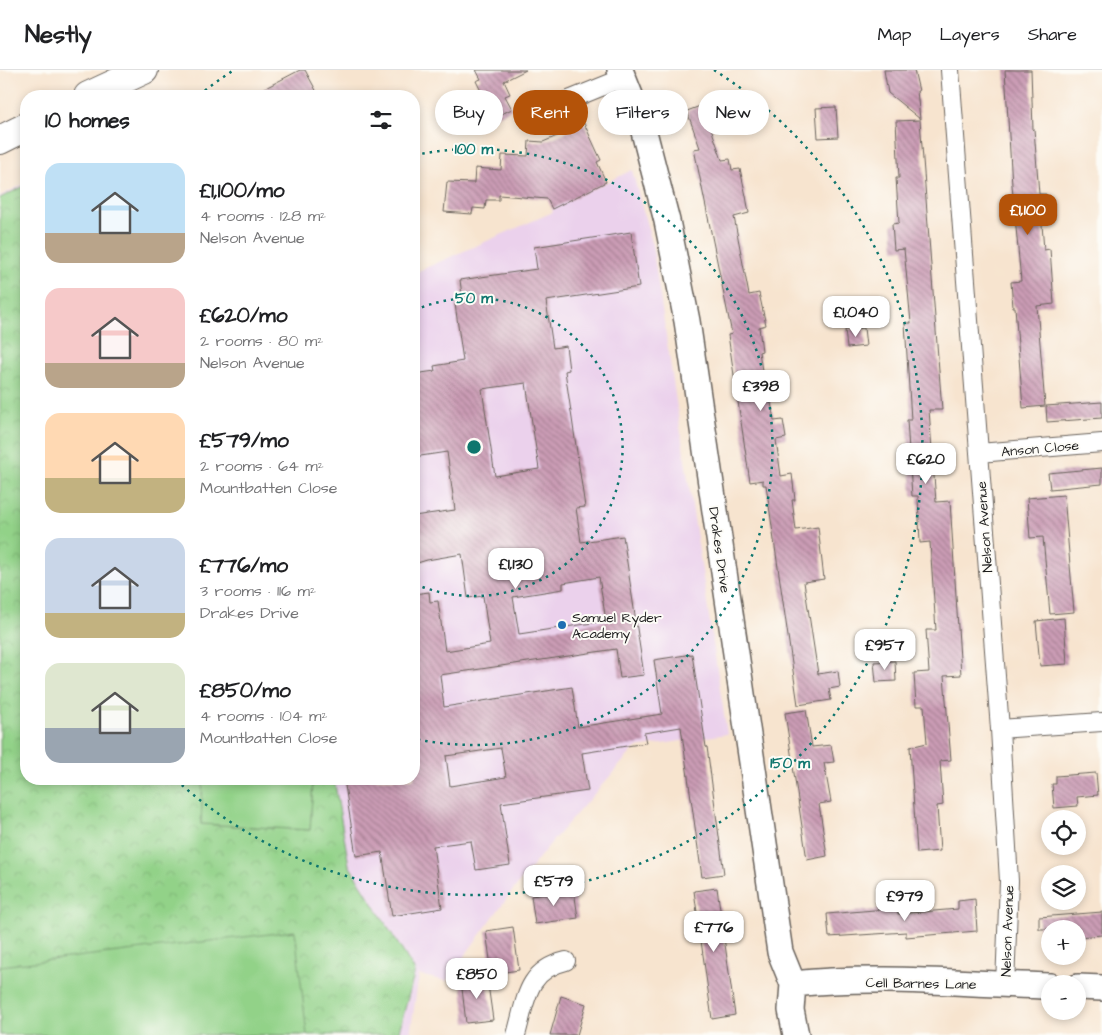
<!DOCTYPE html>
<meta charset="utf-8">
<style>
:root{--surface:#fff;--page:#f2f2f2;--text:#202124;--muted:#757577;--line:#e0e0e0;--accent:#b45309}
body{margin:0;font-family:"Architects Daughter",sans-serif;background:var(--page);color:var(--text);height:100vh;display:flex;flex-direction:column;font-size:19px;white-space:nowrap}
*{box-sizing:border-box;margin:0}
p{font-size:16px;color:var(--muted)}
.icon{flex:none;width:28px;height:28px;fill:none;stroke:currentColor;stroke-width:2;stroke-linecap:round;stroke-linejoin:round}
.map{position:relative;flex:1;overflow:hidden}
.side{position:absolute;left:20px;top:20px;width:400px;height:695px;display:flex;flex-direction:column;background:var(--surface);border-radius:20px;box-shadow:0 2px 8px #0003}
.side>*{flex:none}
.guide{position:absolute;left:435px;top:20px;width:475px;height:45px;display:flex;gap:10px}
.fabs{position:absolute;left:1041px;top:740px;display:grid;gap:10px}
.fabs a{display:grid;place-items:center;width:45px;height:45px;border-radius:50%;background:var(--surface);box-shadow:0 2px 8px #0003;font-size:25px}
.price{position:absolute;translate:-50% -42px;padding:0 11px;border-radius:10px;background:#fff;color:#222;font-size:16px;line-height:32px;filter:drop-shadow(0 1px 2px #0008)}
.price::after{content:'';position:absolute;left:50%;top:30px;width:15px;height:11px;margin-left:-8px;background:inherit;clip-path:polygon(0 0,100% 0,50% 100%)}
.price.selected{background:var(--accent);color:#fff}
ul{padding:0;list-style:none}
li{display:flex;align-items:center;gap:15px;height:125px;padding:0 25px}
li span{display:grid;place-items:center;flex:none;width:140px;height:100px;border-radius:15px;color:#555}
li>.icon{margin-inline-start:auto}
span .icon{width:60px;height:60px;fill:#fffc;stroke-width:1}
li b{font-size:21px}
h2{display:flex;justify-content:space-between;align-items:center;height:60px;padding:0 25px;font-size:21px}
.chip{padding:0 18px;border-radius:22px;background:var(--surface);box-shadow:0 2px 8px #0003;font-size:18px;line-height:45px}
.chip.selected{background:var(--accent);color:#fff}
header{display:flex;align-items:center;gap:30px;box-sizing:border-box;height:70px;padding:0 25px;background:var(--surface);border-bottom:1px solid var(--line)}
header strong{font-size:24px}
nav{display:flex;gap:28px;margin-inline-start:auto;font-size:18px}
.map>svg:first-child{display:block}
.built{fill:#ebd1ec}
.park{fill:url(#park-crowns);stroke:#577752}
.pitch{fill:#92d288;stroke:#577752}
.building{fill:url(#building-back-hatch);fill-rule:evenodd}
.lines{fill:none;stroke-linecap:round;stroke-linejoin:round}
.street-casing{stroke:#69625b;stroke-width:20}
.secondary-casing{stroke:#69625b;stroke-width:28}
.primary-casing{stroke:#69625b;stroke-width:30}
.street{stroke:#fff;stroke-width:18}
.secondary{stroke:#fff;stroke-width:25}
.primary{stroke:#fff;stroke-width:28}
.ring{fill:none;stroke:#0f766e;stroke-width:2.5;stroke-dasharray:2.5 5}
.poi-dot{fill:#1f6fb2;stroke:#fdfcf7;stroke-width:2}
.labels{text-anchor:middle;stroke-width:4;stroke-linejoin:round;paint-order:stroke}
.street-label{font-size:14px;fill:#1c1c1c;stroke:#fdfcf7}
.poi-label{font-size:14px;fill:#1c1c1c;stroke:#fdfcf7;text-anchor:start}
.centre{fill:#0f766e;stroke:#fdfcf7;stroke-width:2.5}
.ring-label{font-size:15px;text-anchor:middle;font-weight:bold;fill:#0f766e;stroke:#fdfcf7;stroke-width:4;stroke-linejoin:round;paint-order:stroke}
</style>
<header>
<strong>Nestly</strong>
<nav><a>Map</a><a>Layers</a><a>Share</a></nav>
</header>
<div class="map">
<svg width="1102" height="965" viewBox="0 0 1102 965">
<defs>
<pattern id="park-crowns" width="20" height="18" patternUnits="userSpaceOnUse" patternTransform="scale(1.25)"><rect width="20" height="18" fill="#92d288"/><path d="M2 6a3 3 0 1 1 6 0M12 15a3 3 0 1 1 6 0" fill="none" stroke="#7db475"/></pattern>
<pattern id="building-back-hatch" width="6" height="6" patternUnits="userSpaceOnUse" patternTransform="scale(1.25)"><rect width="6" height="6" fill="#cb9cb5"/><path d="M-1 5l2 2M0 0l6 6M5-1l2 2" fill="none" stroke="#a47e92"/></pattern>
</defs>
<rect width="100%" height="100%" fill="#fdfcf7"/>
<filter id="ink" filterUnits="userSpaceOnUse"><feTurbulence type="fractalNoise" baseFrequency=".02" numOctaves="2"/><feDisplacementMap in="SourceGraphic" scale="10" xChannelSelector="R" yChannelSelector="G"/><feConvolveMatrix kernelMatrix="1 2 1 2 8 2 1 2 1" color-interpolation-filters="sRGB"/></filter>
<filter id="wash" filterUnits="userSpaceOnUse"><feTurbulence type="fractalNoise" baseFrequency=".0096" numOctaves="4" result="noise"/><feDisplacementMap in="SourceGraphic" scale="20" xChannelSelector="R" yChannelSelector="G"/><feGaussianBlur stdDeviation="1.12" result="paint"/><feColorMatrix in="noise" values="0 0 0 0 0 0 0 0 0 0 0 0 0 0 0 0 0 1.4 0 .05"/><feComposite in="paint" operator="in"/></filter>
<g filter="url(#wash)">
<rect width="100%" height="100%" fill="#f7e4cf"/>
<path class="built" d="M632,100L652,174L727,664L635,678L554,769L510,824L446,911L419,905L410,965H0V126L26,113V709H414V203L553,142L552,139Z"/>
<path class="park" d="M26,115V709H203L201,754L310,760L313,709H334L349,795L415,901L398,965H0V128Z"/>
<path class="pitch" d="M203,709H313L310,760L201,754Z
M295,861L307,965H0V896Z"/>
<g id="blocks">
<path class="building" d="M300,0H305L319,26H250Z
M476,0H526L504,11L510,24L505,26L512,39L489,50L477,25L482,23L476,11L481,9Z
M884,0H914L919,21H917L920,49L888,23Z
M1005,0H1031L1033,60L1034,59L1039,124H1046L1047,142H1041L1044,180L1050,179L1054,234L1037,236L1045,336L1023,338L1015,237H1013L1011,212L1021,211L1012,115Z
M703,35L722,90L730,89L732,100L740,99L746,126L749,143L734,147L749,225L759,223L766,255L759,257L762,281L759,282L764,313H768L774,351L783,350L786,368L776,370L781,406L792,404L795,430H792L796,460L818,457L824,509L804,512L818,604L838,601L840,617L829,619L831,630L798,635L766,415H763V410L750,412L728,265L732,264L694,79L700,78L687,41Z
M836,37L838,67L818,68L816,38Z
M582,49L601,90L597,92L606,112L552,139L547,129L499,125V130H486L485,139L473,138L472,144L444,142L447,112L474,113L475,98L501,100L502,85L528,86L529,71L543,72L569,61L567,56Z
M920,50L942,340H929L934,406L936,432L950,431L961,605L944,606L951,690L940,691L943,735L937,736L940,781L917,783L910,677L927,673L924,636H916L914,603L929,602L926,560H936L930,472L920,473L918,426H912L907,350H911L905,253H911L904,179L894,180L892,154L899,153L896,108H899L896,51Z
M631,162L639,217L546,231L553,278L566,276L569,300L565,301L585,437L576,438L581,472L623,466L644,605L620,608L616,579L440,605L444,637L572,617L578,657L662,644L654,590L692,584L706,677H707L724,804L702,807L681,657L644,663L646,673L582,683L588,721L501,733L510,795L476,800L471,771L433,776L442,838L392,846L382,782L356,786L344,709H414V524L429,522L430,532L438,531L445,581L490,574L483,526L468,528L462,484L427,490L414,494V446L455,440L447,382L414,387V304L435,301L434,296L463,291L455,234L463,233L460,210L537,199L534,177ZM526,313L539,399L495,406L482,319ZM599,507L606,551L519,564L513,527L563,519V513ZM501,678L506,707L450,716L446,686Z
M864,258L866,276L847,278L845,260Z
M1102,332V348L1047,352L1046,336Z
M1102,398V414L1050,419L1048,403Z
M1064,425L1074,542L1050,544L1043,467L1030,468L1027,428Z
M1064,548L1067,594L1040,596L1036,551Z
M895,591L896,611L876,612L874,592Z
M806,640L812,677L831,675L834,692L824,693L831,732L819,734L827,786L807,790L785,643Z
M1096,703L1098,725L1077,727L1078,736L1054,738L1052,714H1056V706Z
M717,818L735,945L712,949L694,821Z
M574,820L578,848L535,854L531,826Z
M975,829L977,861L906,867V862L829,867L827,844L898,838V844L958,839V831Z
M1102,842V865L1078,867V859H1039V847Z
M513,857L519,900L492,904L486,861Z
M487,907L493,950L466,953L461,910Z
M561,926L586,934L577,965H550Z"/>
</g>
</g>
<g filter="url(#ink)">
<use href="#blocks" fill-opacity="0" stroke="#69625b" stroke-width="1"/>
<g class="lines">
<g class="street-casing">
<path id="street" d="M950,0L1000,659L1009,811L1005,915
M532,45L623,8
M979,383L1102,373
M1000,659L1102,652
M516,965C526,931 526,900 566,891"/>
</g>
<g class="secondary-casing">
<path id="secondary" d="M620,0L643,58L667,151L687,251L780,882L793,914L791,940L796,965
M793,914C877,905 965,914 1050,916
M1078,917L1102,918"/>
</g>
<g class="primary-casing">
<path id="primary" d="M88,26L144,0
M0,70L26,57"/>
</g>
<use href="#street" class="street"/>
<use href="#secondary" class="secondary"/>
<use href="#primary" class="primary"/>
</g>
</g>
<g class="ring">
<path d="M415 240A149 149 0 1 1 415 514"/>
<path d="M415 85A298 298 0 1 1 415 669"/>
<path d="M199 25A447 447 0 0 1 234 0M714 0A447 447 0 1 1 175 709"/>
</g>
<circle class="poi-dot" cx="562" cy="555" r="5"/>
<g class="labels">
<g class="street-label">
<text transform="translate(1040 378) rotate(-5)" y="5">Anson Close</text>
<text transform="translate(984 457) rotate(-94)" y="5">Nelson Avenue</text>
<text transform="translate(720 480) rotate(82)" y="5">Drakes Drive</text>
<text transform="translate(1007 861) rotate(-88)" y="5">Nelson Avenue</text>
<text transform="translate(921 913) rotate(1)" y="5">Cell Barnes Lane</text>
</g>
<g class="poi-label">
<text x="572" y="552">Samuel Ryder<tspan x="572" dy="16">Academy</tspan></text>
</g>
</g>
<circle cx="474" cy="377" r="8" class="centre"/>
<g class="ring-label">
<text x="474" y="84">100 m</text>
<text x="474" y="233">50 m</text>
<text x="790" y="698">150 m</text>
</g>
</svg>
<div class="fabs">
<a><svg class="icon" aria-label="locate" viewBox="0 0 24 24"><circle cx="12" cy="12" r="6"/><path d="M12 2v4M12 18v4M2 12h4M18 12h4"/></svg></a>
<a><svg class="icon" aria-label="layers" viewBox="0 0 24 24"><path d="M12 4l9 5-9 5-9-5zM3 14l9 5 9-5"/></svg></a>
<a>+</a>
<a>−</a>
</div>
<b class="price selected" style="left:1028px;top:166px">£1,100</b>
<b class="price" style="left:856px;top:268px">£1,040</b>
<b class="price" style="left:761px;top:342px">£398</b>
<b class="price" style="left:926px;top:415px">£620</b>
<b class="price" style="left:516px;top:520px">£1,130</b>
<b class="price" style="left:885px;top:601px">£957</b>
<b class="price" style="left:554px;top:837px">£579</b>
<b class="price" style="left:905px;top:852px">£979</b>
<b class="price" style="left:714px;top:883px">£776</b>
<b class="price" style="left:477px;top:930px">£850</b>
<div class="guide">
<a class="chip">Buy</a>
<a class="chip selected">Rent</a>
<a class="chip">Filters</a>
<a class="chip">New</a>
</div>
<section class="side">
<h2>10 homes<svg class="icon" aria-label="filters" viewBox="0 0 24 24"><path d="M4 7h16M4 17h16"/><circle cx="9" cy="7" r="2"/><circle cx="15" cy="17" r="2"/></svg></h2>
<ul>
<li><span style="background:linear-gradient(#bfe0f5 70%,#b9a48a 0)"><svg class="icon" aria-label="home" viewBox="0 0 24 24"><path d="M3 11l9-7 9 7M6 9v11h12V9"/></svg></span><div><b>£1,100/mo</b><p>4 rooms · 128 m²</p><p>Nelson Avenue</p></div></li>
<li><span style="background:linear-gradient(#f6c9c9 75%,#b9a48a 0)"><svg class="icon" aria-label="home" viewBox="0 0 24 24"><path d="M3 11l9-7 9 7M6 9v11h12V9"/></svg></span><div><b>£620/mo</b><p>2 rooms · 80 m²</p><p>Nelson Avenue</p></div></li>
<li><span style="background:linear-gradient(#ffd9b3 65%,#c2b280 0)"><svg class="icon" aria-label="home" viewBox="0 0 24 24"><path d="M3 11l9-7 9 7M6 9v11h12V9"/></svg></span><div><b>£579/mo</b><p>2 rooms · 64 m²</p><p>Mountbatten Close</p></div></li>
<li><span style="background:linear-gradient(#c9d6e8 75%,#c2b280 0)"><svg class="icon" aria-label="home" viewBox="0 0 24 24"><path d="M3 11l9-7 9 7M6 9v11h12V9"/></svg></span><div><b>£776/mo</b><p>3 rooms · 116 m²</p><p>Drakes Drive</p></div></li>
<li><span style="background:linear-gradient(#dfe7d0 65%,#9aa5b1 0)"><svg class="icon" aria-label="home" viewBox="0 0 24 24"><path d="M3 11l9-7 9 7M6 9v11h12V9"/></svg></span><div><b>£850/mo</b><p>4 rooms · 104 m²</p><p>Mountbatten Close</p></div></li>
</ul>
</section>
</div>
